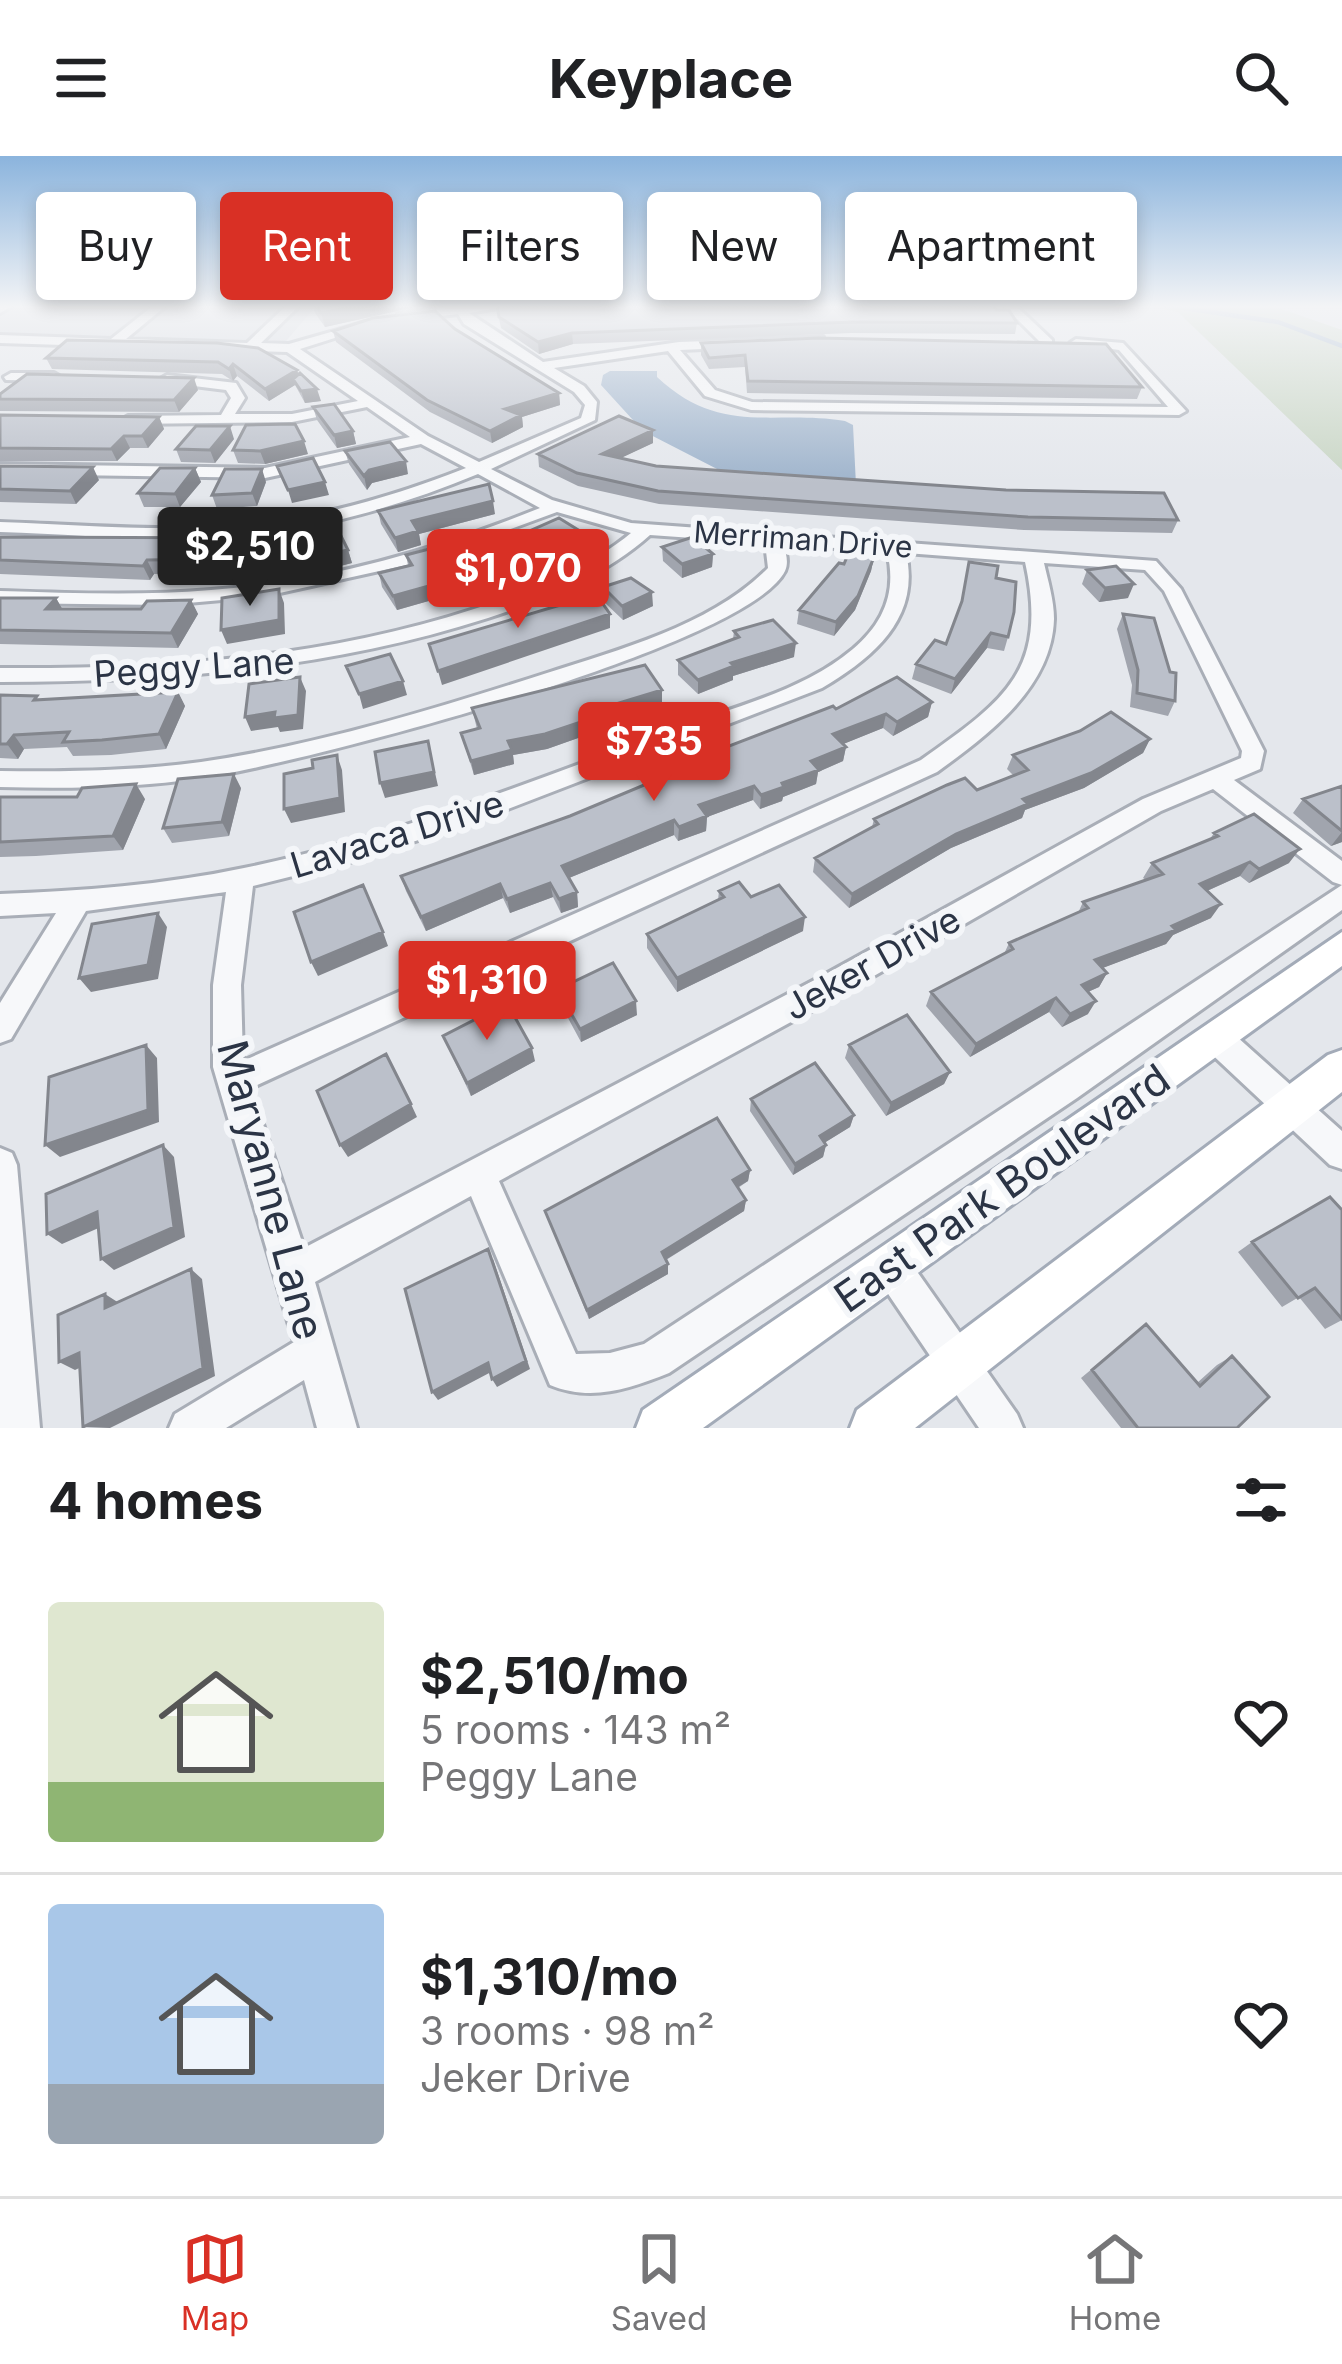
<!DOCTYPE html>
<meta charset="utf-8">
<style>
:root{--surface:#fff;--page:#f2f2f2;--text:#202124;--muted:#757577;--line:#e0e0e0;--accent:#d93025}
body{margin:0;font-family:Inter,sans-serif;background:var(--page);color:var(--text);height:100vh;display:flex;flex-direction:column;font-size:45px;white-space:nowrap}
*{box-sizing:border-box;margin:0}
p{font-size:39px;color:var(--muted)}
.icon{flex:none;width:66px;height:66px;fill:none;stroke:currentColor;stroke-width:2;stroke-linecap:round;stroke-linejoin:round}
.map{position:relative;height:1272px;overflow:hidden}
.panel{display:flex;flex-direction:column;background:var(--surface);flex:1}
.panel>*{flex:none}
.top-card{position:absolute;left:36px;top:36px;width:1272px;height:108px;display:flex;gap:24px}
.price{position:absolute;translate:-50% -102px;padding:0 27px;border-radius:12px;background:var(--accent);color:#fff;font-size:39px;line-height:78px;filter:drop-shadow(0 3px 6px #0008)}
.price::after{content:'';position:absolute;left:50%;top:72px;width:36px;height:27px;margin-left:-18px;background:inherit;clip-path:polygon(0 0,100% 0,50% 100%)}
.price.current{background:#222;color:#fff}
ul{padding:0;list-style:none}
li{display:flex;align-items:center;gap:36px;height:300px;padding:0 48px}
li+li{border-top:3px solid var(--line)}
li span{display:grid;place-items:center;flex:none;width:336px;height:240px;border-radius:12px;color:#555}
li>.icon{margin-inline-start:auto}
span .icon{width:144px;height:144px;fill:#fffc;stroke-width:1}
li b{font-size:51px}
h2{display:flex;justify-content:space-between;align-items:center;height:144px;padding:0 48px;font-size:51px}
.tag{padding:0 42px;border-radius:12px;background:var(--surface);box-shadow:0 6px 18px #0003;font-size:42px;line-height:108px}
.tag.current{background:var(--accent);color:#fff}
header{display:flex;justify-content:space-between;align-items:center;height:156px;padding:0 48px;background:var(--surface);font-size:54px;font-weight:700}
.tab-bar{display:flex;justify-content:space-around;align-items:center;height:168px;border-top:3px solid var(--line);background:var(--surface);font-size:33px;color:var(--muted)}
.tab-bar a{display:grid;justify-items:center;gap:6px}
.tab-bar .current{color:var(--accent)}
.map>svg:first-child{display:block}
.built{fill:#d2d6de}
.green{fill:#c9d6c5}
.water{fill:#9fb4cc}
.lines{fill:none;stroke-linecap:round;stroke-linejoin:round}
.stream{stroke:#9fb4cc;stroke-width:4.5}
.minor-casing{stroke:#a9aeb7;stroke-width:6}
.major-casing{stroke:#a3abb8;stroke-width:6}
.minor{fill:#f7f8fa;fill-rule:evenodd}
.major{fill:#fff;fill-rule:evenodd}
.wall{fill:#a1a5ae}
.shaded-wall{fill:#83868d}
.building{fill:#bbc0ca;stroke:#83868d;stroke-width:3}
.labels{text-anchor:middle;stroke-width:12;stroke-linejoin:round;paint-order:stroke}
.far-street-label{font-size:30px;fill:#2b3445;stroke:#f4f6f9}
.street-label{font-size:36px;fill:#2b3445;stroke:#f4f6f9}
.near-street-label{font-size:42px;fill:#2b3445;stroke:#f4f6f9}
</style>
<header><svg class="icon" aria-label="menu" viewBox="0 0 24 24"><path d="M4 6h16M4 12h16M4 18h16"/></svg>Keyplace<svg class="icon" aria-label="search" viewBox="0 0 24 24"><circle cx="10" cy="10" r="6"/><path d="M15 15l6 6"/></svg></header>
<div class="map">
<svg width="1342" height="1272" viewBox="0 0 1342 1272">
<rect width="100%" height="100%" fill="#e4e7ec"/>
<path class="built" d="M15,149H317L286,185L0,178V158Z"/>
<path class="green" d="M1144,149H1270L1342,174V314L1178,156Z"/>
<path class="water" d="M610,215H657V221C721,281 773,253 845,265L853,269L856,329L719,314L643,275L601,229L603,219Z"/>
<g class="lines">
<path class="stream" d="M1163,149L1278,166L1342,190"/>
<g class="minor-casing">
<path id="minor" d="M154,149H167L126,183L247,187L287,149H300L261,187L289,188L366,166V172L300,193L428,280L479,306L581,262L585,249L574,236L464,168L458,158L402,165L398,158L461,149H515L469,157L543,206L679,186L823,181V187L819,188L680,194L715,234L752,246L1168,251L1119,194L1070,187L1076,183L1123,187L1186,255L1179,259L751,254L705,240L668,195L554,212L584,230L597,246L595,264L491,313L552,344L631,367L1156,405L1181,433L1264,595L1260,613L1234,624L1342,705V729L1333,726L1213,633L1161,655L846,836L499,1025L576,1198L610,1197L644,1188L1342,729V754L1077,942L669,1217C629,1233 591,1246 550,1229L471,1040L315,1126L357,1272H317L304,1224L226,1272H169L175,1258L294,1186L213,911V829L226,736L86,755L11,883L0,887V847L56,757L0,760V738C82,735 163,729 244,712C391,682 530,626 671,574C732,551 802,536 853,493C884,467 897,435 887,396L783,388C786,397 789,406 785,415C747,492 297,608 202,622C135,632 67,633 0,631V615C67,616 135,615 201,606C318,589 435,553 547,517C621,493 712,469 768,412L765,387L650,379C604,420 546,443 488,462C329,513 166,526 0,526V512C161,513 320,503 474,453C529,436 586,414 631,377L557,356L420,406L266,440L165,449L0,447V435C71,437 141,440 211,434C325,426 435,394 540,352L478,318C410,346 339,368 266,377C178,388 88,379 0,376V366C89,369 180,378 269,366C337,357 402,337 466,312L421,288L265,322L0,318V308L265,312L410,281L367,251L292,266L128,268L121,264L128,260L221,259L231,242L226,234L162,226L160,223L167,219L236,227L245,242L235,258H292L358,245L287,196L0,187V179L111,183ZM906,397L1025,406C1049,515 1004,545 921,604L243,905L241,829L253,730L357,704L474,666L822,532C873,502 921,462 906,397ZM1044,407L1145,414L1164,435L1242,595L1241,602L1143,643L826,818L304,1092L251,932L937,616C988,579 1052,532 1054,463C1054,444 1048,425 1044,407Z
M1003,149H1015L1052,184V190H1044Z
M11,217H54L61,221L54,225L6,224L4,221Z
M1215,867L1226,871L1342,975V1013L1330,1009L1204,891L1200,881L1204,871Z
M0,992L12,997L17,1009L40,1272H0Z
M891,1092L904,1097L1017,1258L1023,1272H979L878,1123L873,1110L878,1097Z"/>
</g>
<g class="major-casing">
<path id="major" d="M0,149H14L0,157Z
M1342,776V810L703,1272H636L643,1254Z
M1342,894V936L915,1272H850L857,1254L1328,899Z"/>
</g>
<use href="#minor" class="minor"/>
<use href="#major" class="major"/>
</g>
<path class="wall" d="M313,149H419V150L325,171L315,157Z
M496,149L997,154L1017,167L1015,178L851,177L573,188L539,198L501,172Z
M455,173L559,237L560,249L522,261L523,271L492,287L430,256L336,186L333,175Z
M67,184L299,218L321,245L305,247L295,229L269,245L237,220L233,225L222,218L52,213L46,202Z
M701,187L1142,231L1137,243L747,237L745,211L709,213L701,199Z
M198,234L179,256L0,255V238Z
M313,251L353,275L356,288L337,292L317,264Z
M0,259L159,261L164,273L148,292H130L117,305H0Z
M246,269L308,298L265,308L238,307L233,294Z
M653,274V287L620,302L656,310L1178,364L1172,377L1024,374L659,348L578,330L539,311L538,298Z
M234,283L215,307L181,306L176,293Z
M345,295L408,318L372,327L367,334L349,308Z
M0,310L99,324L76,348L0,346Z
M195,312L201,326L180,351H144L138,337Z
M266,326L257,350L217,353L212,339Z
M378,355L495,358L419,378L421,389L398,396L381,368Z
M314,371L348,394L352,407L332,412L319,385Z
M525,377L581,389L547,404L527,390Z
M0,381L284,395V418L230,419L226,409L222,417L154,418L150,424L0,418Z
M662,391L713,398L712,411L682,422L663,405Z
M406,399L435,401L513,421L397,454L382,431L379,417L408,409Z
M874,401L871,415L855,454L834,480L797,468L799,454L844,408Z
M969,406L996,422L1008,481L1004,495L987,492L951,538L912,523L916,508L946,488L960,452Z
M1087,414L1128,442L1099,446L1082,428Z
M603,431L653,450L623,464L603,445Z
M0,442H56L62,453H141L191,444L198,458L178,492L0,488Z
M1123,458L1175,545L1168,560L1130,551L1132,529L1117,473Z
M734,475L794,501L733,520V524L698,538L678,519V504L733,483Z
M662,534V549L594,569L595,576L547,593L513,599L514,608L474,619L461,577L477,573L472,552Z
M178,536L185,550L166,593L111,599L73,600L67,591L24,593L18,603L0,602V539L40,544Z
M932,546L928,561L893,580L883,572L843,588L846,591L843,605L818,616L816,628L783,641L782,645L760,653L753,644L707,661L706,675L678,685L674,679L569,722L577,736L578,751L561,757L553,741L510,757L503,742L426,775L406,735L401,720L570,660L646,628V622L836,553Z
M1150,583L1143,597L1084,632L1025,654L1022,662L951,692L849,752L813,716L815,702L872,671L874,663L977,634L1013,619L1007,613L1013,599Z
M1342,630V686L1331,690L1293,657L1303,643Z
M241,632L229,680L172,687L163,672Z
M0,641L145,643L123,694L36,700L0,701Z
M1214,677L1289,707L1249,727L1240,720L1207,735L1211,762L1173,779L1166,788L1102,812L1107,817L1099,831L1088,836V858L1062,871L1049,856L970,901L926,850L931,836L1004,798L1009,787L1078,757L1083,746L1146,724L1143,722L1152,707L1210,683Z
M719,735L751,741L803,775L677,836L647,792V778L718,744Z
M536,823L573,826L637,859L581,886L562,851L550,857L539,836Z
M443,880L535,905L471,940Z
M849,889L950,916L944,928L886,960L845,902Z
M751,943L854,959L850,971L824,987L826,989L823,1001L793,1019L750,955Z
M750,1014L748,1025L738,1032L746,1044L744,1055L666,1104L668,1118L589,1163L545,1055Z
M1330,1041L1342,1164L1325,1173L1299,1141L1282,1151L1238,1096L1252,1086Z
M1146,1168L1197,1227L1217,1209L1232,1200L1237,1272H1121L1081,1222Z"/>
<path class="shaded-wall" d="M360,149H419V150L325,171L321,157Z
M572,177L573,188L539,198L538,186Z
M233,208L237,220L233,225L229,213Z
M297,214L301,225L293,223L295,229L269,245L265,233Z
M194,222L198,234L179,256L174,244Z
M317,233L321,245L305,247L301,235Z
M559,237L560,249L522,261L523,271L492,287L490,275L505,253Z
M159,261L164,273L148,292L142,280Z
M230,270L234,283L215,307L210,294Z
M653,274V287L602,311V298Z
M353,275L356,288L337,292L334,279Z
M124,280L130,292L117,305L111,293Z
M304,285L308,298L265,308L260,295Z
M406,305L408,318L372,327L367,334L364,320L369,314Z
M93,311L99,324L76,348L70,335Z
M195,312L201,326L180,351L175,338Z
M262,313L266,326L257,350L252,337Z
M325,326L329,339L292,347L288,334Z
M493,345L495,358L419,378L421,389L398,396L395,382L412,365Z
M580,375L581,389L547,404L546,390Z
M279,382L284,395V418L279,405Z
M226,387V409L222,417L216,403Z
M348,394L352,407L332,412L328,398Z
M713,398L712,411L682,422V408Z
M874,401L871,415L855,454L834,480L836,466Z
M147,404L154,418L150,424L143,410Z
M511,407L513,421L397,454L393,440Z
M1134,428L1128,442L1099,446L1105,432Z
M279,433L284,447L285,478L227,488L221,474Z
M652,436L653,450L623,464L622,450Z
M56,442L64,456L46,453Z
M191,444L198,458L178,492L171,477Z
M610,458V472L442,529L438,515Z
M991,477L987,492L951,538L955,523Z
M796,487L794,501L733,520V524L698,538V524L731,507Z
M300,521L306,535L303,573L280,576L278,571L251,575L245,561Z
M403,525L407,539L363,553L359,538Z
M662,534V549L594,569L595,576L547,593L513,599L514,608L474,619L471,605L508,585L589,556Z
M178,536L185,550L166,593L159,578Z
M932,546L928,561L893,580L897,566Z
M886,558L883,572L831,593L833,578Z
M14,579L24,593L18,603L7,588Z
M1150,583L1143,597L1084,632L1025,654L1022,662L951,692L849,752L852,738L956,678L1023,643Z
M428,585L438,630L385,642L380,627Z
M846,591L843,605L818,616L816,628L783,641L782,645L760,653L761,639L811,605Z
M337,599L342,614L345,656L291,667L284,653Z
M234,618L241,632L229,680L222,666Z
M136,628L145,643L123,694L113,680Z
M754,630L753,644L707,661L706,675L678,685L679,671L699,649Z
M674,664V679L564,724L562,710Z
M1342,676V686L1331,690Z
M1300,693L1289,707L1249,727L1259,713Z
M1250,706L1240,720L1191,742L1200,728Z
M550,727L553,741L510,757L507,743Z
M500,728L503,742L426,775L421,761Z
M577,736L578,751L561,757L559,743Z
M1221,748L1211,762L1173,779L1166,788L1087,818L1095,804Z
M158,757L167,771L158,823L91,836L79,822Z
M805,761L803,775L677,836V822Z
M383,776L388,790L318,820L311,806Z
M1107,817L1099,831L1074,842L1082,829Z
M560,838L562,851L550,857L548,844Z
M1056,842L1049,856L970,901L976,888Z
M636,845L637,859L581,886L580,873Z
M1096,845L1088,858L1062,871L1070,858Z
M146,889L157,902L159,966L60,1001L45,989Z
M532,892L535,905L471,940L467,927Z
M950,916L944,928L886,960L891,947Z
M411,948L417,961L348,1001L340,989Z
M854,959L850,971L816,992L820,980Z
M163,989L174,1001L185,1081L114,1114L101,1103Z
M826,989L823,1001L793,1019L795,1008Z
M750,1014L748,1025L731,1035L733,1024Z
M746,1044L744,1055L662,1106V1096Z
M97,1056L110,1067L62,1088L47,1078Z
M493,1103L530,1213L497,1231L492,1223Z
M668,1108V1118L589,1163L587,1154Z
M191,1113L202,1123L215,1220L110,1272L83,1271Z
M105,1138L119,1147L105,1152Z
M79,1197L94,1205L75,1214L59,1206Z
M488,1207L493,1215L438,1244L432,1236Z"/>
<path class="building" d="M316,149H360L321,157Z
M497,149H992L997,154H1009L1017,167L853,166L572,177L538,186L499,161Z
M435,155L455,173L559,237L505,253L521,259L490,275L427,244L333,175L373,162Z
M818,182L1106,188L1142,231L748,225L745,199L709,202L701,187Z
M67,184L217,187L258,192L297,214L265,233L233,208L229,213L218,206L46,202Z
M300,217L317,233L301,235L293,223Z
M27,218L194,222L174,244L0,243V238Z
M334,248L353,275L334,279L313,251Z
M0,259L159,261L142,280H124L111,293L0,292Z
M619,260L653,274L602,298L656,310L1006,334L1164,337L1178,364L1028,361L658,335L577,317L538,298Z
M295,268L304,285L260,295L233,294L246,269Z
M196,270H230L210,294L176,293Z
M390,286L406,305L369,314L364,320L345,295Z
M313,302L325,326L288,334L277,310Z
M0,310L93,311L70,335L0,333Z
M160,312H195L175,338L138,337Z
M225,313H262L252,337L212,339Z
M489,328L493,345L412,365L418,375L395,382L378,355Z
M559,362L580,375L546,390L525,377Z
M334,366L348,394L328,398L314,371Z
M0,381L279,382V405L225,406L226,387L216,403L147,404L143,410L0,404Z
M693,381L713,398L682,408L662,391Z
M493,385L511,407L393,440L379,417L412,409L406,399L429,393L435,401Z
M849,396L874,401L858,440L836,466L799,454L839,407L844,408Z
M969,406L998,410L996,422L1016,426L1014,456L1008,481L991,477L955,523L916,508L935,484L946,488L962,445Z
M1116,410L1134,428L1105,432L1087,414Z
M631,422L652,436L622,450L603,431Z
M279,433V464L221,474L222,442Z
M593,434L610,458L438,515L429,488L557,450L554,447Z
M0,442H56L46,453H141L147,445L191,444L171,477L0,474Z
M1123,458L1154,462L1170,516L1176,517L1175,545L1137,537L1138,514Z
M773,464L796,487L731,507L734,510L698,524L678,504L739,481L734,475Z
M390,498L403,525L359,538L346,510Z
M645,509L662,534L589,556L593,562L545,578L508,585L512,594L471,605L461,577L480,572L472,552Z
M300,521L298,559L274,562L275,556L245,561L249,528Z
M897,521L932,546L897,566L886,558L833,578L846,591L811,605L819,614L782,627L784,631L761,639L754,630L699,649L707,660L679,671L674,664L562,710L577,736L559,743L550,727L507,743L500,728L421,761L401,720L570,660L649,627L646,622L833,550L836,553Z
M178,536L159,578L102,584L63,586L69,576L14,579L7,588H0V539L37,540L34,544Z
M1111,556L1150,583L1091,617L1023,643L1028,648L956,678L852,738L815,702L878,668L874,663L947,629L965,622L977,634L1028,614L1013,599L1080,575Z
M428,585L434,616L380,627L375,596Z
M337,599L340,642L284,653V618L313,612L312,604Z
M234,618L222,666L163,672L178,623Z
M136,628L113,680L0,686V641H77L82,632Z
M1342,630V675L1303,643Z
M1254,658L1300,693L1259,713L1250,706L1200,728L1221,748L1172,770L1176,774L1095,804L1107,817L1082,829L1096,845L1070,858L1056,842L976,888L931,836L1013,793L1009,787L1088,752L1083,746L1163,718L1152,707L1218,680L1214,677Z
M739,726L751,741L779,729L805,761L677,822L647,778L724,741L719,735Z
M363,729L383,776L311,806L294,756Z
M158,757L148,809L79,822L92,768Z
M613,807L636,845L580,873L560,838L548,844L536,823L564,810L573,826Z
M507,847L532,892L467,927L443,880Z
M907,859L950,916L891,947L849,889Z
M146,889L148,954L45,989L49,921Z
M386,898L411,948L340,989L317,935Z
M815,907L854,959L820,980L826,989L795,1008L751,943Z
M717,962L750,1014L733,1024L746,1044L662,1096L668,1108L587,1154L545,1055Z
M163,989L174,1071L101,1103L97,1056L47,1078L46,1038Z
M1330,1041L1342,1054V1163L1315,1132L1298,1142L1252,1086Z
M488,1093L526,1205L492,1223L488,1207L432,1236L405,1133Z
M191,1113L203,1212L83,1271L79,1197L59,1206L58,1159L105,1138V1152Z
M1146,1168L1200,1230L1232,1200L1269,1241L1237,1272H1138L1092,1214Z"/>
<linearGradient id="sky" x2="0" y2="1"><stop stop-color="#8bb4dd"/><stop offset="0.46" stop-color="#f3f4f6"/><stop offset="1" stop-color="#f3f4f6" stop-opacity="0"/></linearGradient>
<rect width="1342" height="327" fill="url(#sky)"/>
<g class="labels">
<g class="far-street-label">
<text transform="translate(803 384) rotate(4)" y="10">Merriman Drive</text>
</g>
<g class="street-label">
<text transform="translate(194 511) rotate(-4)" y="13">Peggy Lane</text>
<text transform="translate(397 678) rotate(-17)" y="13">Lavaca Drive</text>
<text transform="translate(872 807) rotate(-29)" y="13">Jeker Drive</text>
</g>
<g class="near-street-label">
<text transform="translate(1002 1032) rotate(-35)" y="15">East Park Boulevard</text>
<text transform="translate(271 1034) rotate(75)" y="15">Maryanne Lane</text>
</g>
</g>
</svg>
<b class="price current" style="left:250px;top:453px">$2,510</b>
<b class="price" style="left:518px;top:475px">$1,070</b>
<b class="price" style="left:654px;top:648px">$735</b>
<b class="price" style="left:487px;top:887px">$1,310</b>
<div class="top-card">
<a class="tag">Buy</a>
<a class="tag current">Rent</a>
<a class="tag">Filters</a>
<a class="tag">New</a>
<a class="tag">Apartment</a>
</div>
</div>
<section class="panel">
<h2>4 homes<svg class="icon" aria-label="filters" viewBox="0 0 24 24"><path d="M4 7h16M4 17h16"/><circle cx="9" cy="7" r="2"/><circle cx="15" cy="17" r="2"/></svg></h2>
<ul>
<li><span style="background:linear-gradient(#dfe7d0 75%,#8fb573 0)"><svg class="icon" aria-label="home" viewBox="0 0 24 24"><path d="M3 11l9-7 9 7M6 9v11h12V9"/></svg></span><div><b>$2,510/mo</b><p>5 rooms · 143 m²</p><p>Peggy Lane</p></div><svg class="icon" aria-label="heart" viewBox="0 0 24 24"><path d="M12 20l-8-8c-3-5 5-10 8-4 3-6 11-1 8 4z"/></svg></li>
<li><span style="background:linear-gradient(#a9c7e8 75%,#9aa5b1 0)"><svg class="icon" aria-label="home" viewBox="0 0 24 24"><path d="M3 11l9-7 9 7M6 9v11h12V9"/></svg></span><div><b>$1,310/mo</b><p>3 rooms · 98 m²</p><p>Jeker Drive</p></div><svg class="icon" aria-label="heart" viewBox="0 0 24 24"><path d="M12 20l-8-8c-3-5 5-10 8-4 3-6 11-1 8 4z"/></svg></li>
</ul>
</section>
<nav class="tab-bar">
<a class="current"><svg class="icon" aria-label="map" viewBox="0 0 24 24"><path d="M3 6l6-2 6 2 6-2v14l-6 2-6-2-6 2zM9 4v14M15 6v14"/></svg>Map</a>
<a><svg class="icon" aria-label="saved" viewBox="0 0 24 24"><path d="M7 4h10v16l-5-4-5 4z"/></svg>Saved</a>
<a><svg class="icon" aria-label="home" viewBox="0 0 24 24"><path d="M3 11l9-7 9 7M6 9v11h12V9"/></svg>Home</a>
</nav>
